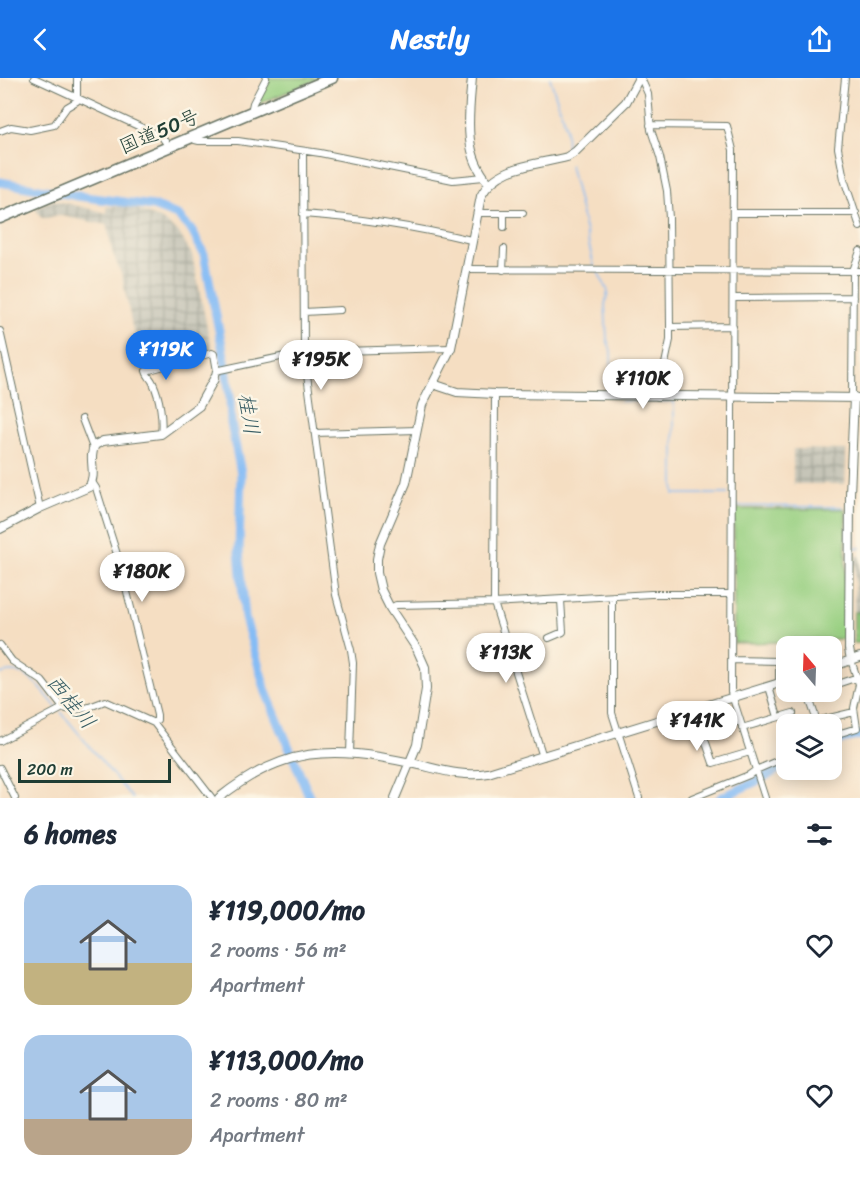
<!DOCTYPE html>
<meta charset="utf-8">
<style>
:root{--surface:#fff;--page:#f2f2f3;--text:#1f2937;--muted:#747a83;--accent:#1a73e8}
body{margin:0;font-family:Sriracha,"Klee One",sans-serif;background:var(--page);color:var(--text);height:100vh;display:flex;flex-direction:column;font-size:22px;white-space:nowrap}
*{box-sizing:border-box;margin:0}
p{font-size:20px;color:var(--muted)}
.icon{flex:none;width:33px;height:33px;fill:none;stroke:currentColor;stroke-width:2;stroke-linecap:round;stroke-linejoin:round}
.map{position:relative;height:720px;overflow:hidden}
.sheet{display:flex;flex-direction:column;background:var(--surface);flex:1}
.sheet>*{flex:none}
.needle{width:39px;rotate:341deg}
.controls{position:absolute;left:776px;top:558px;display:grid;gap:12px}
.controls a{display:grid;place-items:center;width:66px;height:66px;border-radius:12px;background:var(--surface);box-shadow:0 3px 15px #0003;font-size:30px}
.scale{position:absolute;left:18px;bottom:15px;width:153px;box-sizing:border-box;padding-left:6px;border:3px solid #1f3d34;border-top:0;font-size:16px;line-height:21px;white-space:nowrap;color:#1f3d34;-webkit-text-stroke:4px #fcf5e5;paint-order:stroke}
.price{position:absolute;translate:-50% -51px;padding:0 14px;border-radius:21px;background:#fff;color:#222;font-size:20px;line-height:39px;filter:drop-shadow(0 2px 3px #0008)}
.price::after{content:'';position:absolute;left:50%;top:36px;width:18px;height:14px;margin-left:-9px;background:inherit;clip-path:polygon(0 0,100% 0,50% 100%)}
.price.active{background:var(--accent);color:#fff}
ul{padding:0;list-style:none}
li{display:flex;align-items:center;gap:18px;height:150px;padding:0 24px}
li span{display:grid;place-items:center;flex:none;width:168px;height:120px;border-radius:18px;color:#555}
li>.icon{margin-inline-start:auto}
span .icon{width:72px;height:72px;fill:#fffc;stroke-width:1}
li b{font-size:26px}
h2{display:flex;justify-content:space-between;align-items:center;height:72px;padding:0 24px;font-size:26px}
header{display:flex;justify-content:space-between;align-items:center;height:78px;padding:0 24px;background:var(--accent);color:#fff;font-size:27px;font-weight:700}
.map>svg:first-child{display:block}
.industrial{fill:url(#industrial-grid)}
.grass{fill:#99d082;stroke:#5c865b;stroke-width:1.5}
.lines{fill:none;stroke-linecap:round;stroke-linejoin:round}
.stream{stroke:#85bcf5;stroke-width:1.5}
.river{stroke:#85bcf5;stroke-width:9}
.minor-casing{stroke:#6a7566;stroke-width:8}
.tertiary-casing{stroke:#6a7566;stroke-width:10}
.trunk-casing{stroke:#6a7566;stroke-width:13}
.minor{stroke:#fff;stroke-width:6}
.tertiary{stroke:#fff;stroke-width:8}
.trunk{stroke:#fff;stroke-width:10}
.labels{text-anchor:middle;stroke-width:5;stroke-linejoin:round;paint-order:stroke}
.street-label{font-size:20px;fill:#1f3d34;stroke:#fcf5e5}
.water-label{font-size:21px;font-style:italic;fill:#385d64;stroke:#fcf5e5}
</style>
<header><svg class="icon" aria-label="back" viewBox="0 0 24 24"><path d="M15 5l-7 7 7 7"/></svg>Nestly<svg class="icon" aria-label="share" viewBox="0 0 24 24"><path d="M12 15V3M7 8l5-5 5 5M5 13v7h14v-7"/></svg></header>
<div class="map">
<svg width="860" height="720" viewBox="0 0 860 720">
<defs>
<pattern id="industrial-grid" width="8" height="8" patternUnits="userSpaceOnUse" patternTransform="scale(1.5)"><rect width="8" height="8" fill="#c6c5b8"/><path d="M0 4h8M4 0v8" fill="none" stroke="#a0a196"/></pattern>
</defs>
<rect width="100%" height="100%" fill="#fcf5e5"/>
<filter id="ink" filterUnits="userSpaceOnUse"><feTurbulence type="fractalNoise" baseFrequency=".0167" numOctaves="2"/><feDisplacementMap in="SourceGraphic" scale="12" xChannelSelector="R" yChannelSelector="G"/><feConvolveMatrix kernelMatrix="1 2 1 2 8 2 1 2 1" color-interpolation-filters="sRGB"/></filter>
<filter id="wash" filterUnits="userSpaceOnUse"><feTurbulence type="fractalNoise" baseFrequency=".008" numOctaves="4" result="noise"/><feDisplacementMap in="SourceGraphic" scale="24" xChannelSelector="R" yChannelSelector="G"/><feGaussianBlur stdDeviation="1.35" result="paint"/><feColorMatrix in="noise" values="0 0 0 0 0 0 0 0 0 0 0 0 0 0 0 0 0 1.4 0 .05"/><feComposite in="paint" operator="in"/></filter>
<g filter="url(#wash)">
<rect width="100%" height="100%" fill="#f5dec2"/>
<path class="industrial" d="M53,122L107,135L106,129L124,128L135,130L162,142L179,155L192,177L212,273L148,291L132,248L122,198L112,173L107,147L57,137L47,140L41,139L35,130Z
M793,371L846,372L845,406H793Z
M855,478H860V534H854Z"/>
<path class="grass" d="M269,0H321L256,27Z
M734,431H846L845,561H791L790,564L734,565Z
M854,534H860V565H854Z"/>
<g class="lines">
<path class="stream" d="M550,0L566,49L567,72
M570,87L594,188
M598,194L608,213L605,227L607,261L611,273L612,315
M620,323H674V416H728
M735,426L737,428L843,429
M854,429V470H860
M0,596C27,586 42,613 58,631
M61,634L132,720"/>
<path class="river" d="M0,104L78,118L153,128L177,137L192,153L204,176L225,283L230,318L231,345L241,395L239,473L245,540L266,614L310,720
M831,665L860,657
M720,720L755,704L786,687"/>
</g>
</g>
<g filter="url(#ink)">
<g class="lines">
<g class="minor-casing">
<path id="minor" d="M34,0L162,59L169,69
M641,0L648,16L651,52L660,79L667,113L669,140L670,249V262L658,319
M845,0L838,70L844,101L860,149
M251,34L253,25L266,0
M650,47L727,48L733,72L731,614L765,720
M0,53L11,49L30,52L54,47L67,29L77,23V0
M193,59L195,62L199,63H238L320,75L453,102L484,99
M303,74L304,274L336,517L351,572L353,585L350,675
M477,135H523
M734,135H856
M303,136C360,140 416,149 471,162
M504,149V135
M466,191L860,193
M503,192L504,171
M733,220L853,219
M304,234L340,232
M670,249L733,248
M0,253L40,430
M214,301L216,293L220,292L304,274L451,270
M495,316L494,525L543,679
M852,320L853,193L860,173
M82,341L93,370
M315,355L417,352
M161,356C163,341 160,320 153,305C151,300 147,298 146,293L212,275L214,276L217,293
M92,404L96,410L121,489L157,637V642L154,645
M612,519V635L639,720
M390,530L396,527L494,525L651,516H731
M549,560L563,554L561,522
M0,567L12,583L42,603L63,630
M731,582L779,583V605
M831,608L858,599
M769,609L778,639
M812,614L808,617L817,643L854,634
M739,643L703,656L713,685L750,674
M742,650L793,635
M831,658L857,650L854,630L859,606L851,582
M0,663L63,630C77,635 92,628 105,623L154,645L212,720
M0,690L15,720
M692,720L749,697L756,692L786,679"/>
</g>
<g class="tertiary-casing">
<path id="tertiary" d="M472,0C469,36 462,75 489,105
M433,306L457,314L495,316L860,320
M0,451L40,430L89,409C98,395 87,381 95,367L103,363L161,356L199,328L214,301
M851,582L849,571L850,416L854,319
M831,589L860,579
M219,720C284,668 331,668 411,685C436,690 461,700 488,695L786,603
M395,720L417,667L426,611L425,589L417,571L390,530L381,512L377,495V481L380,466L406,405L422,327L451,270L481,118C497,87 537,87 567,79L575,74L626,24L639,0"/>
</g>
<g class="trunk-casing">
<path id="trunk" d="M0,140L332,0"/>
</g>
<use href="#minor" class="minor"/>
<use href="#tertiary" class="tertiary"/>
<use href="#trunk" class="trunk"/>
</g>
</g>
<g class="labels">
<g class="street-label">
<text transform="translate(159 53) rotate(-23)" y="7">国道50号</text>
</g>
<g class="water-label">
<text transform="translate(249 336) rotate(81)" y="7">桂川</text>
<text transform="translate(71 624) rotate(50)" y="7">西桂川</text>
</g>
</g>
</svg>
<div class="controls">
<a><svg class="needle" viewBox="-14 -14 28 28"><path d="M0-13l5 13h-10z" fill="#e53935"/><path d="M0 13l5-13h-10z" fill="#747a83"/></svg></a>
<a><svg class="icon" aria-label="layers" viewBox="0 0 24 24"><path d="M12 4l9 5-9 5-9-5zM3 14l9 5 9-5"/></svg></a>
</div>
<div class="scale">200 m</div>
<b class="price active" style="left:166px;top:303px">¥119K</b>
<b class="price" style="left:321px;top:313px">¥195K</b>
<b class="price" style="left:643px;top:332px">¥110K</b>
<b class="price" style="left:142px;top:525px">¥180K</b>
<b class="price" style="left:506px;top:606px">¥113K</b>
<b class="price" style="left:697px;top:674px">¥141K</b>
</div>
<section class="sheet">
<h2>6 homes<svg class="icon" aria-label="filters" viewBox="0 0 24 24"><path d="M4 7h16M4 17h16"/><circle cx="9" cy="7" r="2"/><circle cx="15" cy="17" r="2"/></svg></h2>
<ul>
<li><span style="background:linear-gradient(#a9c7e8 65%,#c2b280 0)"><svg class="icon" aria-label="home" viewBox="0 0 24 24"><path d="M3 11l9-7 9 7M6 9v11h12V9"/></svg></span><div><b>¥119,000/mo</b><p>2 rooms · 56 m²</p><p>Apartment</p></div><svg class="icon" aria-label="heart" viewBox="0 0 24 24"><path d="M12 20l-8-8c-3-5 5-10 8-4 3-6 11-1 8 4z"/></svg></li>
<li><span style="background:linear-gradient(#a9c7e8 70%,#b9a48a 0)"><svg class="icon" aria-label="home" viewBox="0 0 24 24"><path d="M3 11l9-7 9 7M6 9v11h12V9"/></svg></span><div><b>¥113,000/mo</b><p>2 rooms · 80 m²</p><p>Apartment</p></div><svg class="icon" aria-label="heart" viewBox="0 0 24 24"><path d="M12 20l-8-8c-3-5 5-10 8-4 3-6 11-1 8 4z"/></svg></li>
</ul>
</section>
